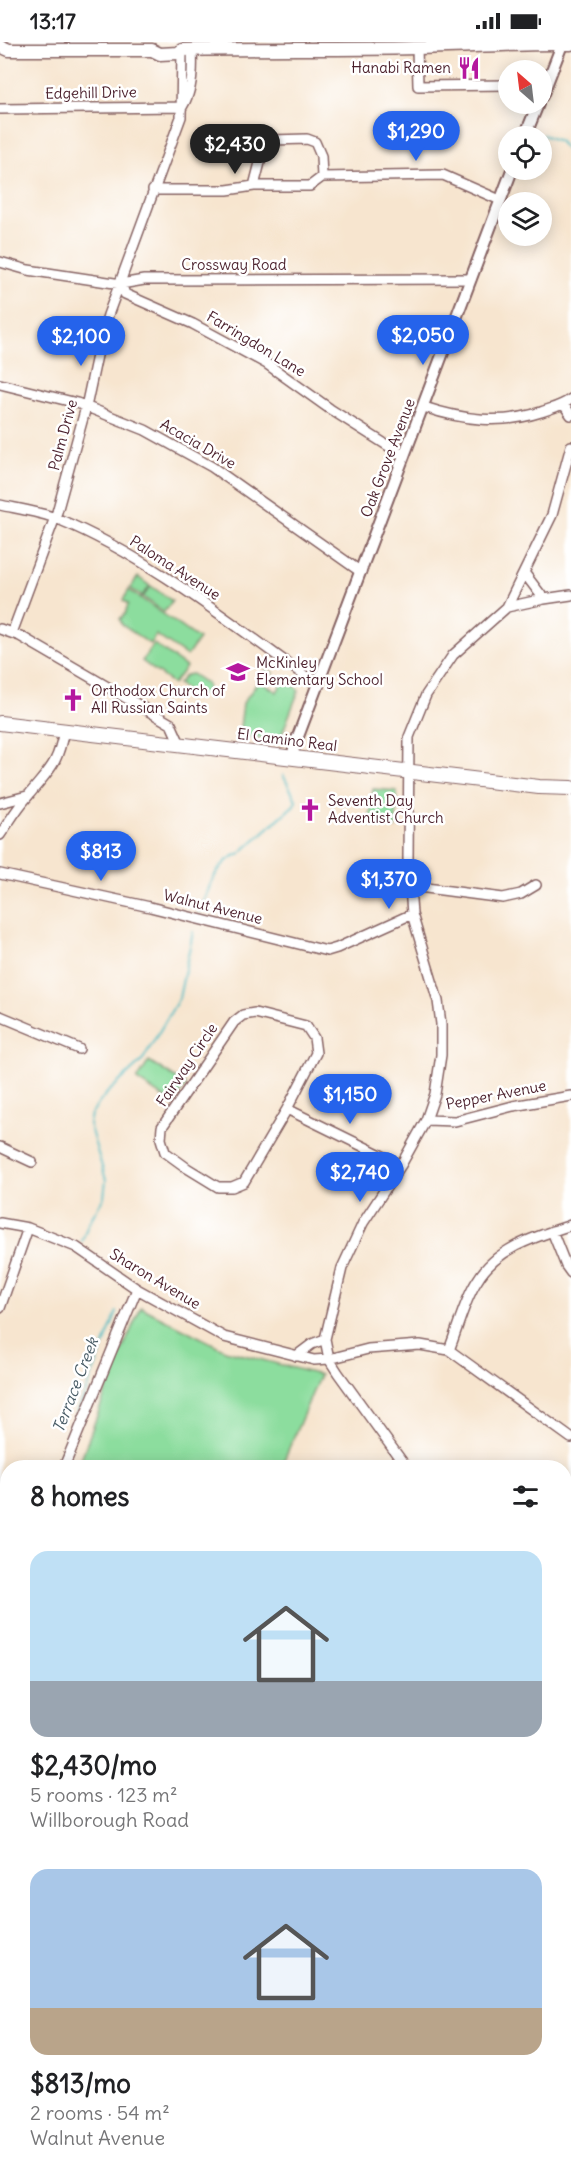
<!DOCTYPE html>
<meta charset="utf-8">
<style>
:root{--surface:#fff;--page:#f2f2f2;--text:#202124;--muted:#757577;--accent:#2563eb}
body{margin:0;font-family:Delius,sans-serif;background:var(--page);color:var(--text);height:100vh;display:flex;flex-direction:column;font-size:22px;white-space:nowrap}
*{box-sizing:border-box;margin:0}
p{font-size:20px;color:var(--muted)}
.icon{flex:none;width:33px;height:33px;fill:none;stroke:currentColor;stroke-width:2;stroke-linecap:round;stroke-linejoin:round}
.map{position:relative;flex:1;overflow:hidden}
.panel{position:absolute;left:0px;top:1418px;width:572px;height:722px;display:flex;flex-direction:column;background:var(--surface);border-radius:24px 24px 0 0;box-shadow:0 3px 15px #0003}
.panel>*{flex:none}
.needle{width:39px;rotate:332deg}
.fabs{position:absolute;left:498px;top:18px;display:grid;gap:12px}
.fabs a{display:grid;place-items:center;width:54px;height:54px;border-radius:50%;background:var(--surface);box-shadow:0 3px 15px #0003;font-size:30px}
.price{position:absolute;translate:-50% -51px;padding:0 14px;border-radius:21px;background:var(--accent);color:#fff;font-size:20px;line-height:39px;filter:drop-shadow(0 2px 3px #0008)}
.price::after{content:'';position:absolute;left:50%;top:36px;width:18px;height:14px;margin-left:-9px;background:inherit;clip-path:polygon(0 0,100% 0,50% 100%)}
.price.active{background:#222;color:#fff}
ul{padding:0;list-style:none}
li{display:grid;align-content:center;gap:12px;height:318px;padding:0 30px}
li span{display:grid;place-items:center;height:186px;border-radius:18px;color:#555}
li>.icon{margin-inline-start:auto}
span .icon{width:108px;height:108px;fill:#fffc;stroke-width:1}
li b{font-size:26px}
h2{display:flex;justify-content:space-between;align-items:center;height:72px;padding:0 30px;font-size:26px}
.status{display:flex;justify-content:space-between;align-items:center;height:42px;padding:0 30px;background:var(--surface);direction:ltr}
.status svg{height:16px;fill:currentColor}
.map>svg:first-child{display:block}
.green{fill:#8cdd9e;stroke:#6b7e64;stroke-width:1.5}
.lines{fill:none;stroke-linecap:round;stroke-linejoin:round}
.stream{stroke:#4bbac1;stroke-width:2}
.minor-casing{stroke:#876464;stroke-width:12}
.tertiary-casing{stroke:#876464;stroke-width:14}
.secondary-casing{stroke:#876464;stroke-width:15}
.primary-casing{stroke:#876464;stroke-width:16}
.minor{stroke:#fff;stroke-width:9}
.tertiary{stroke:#fff;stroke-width:10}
.secondary{stroke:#fff;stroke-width:12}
.primary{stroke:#fff;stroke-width:14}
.labels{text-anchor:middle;stroke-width:5;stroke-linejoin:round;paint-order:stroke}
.poi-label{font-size:15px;fill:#4a1f2b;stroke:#fff;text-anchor:start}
.street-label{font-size:15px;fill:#4a1f2b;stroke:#fff}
.water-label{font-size:16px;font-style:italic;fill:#4a5d67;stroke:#fff}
</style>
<div class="status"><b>13:17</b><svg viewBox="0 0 49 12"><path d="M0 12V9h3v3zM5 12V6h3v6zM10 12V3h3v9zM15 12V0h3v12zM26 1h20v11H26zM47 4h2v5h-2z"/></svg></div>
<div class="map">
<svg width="571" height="2138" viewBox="0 0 571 2138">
<rect width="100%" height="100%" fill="#fff"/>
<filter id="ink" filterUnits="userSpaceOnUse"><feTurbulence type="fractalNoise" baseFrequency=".0167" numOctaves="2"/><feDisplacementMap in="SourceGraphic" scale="12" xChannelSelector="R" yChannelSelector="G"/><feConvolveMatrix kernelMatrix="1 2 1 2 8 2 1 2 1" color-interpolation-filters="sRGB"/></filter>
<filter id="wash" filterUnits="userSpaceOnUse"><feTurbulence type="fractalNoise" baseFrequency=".008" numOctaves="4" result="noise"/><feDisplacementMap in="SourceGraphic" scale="24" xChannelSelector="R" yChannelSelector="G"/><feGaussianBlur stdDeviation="1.35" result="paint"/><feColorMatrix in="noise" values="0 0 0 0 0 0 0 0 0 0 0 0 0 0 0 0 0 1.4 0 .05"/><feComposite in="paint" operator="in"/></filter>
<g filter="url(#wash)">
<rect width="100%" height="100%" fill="#f7e5cf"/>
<path class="green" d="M138,535L150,544L142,554L130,546Z
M151,544L172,559L164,570L143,555Z
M129,548L199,597L187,614L156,593L150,602L122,583L120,577L125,572L128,562L123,558Z
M154,602L186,625L173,642L142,619Z
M267,627L273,631L264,642L277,650L284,636L299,648L280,697L239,694L243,661Z
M192,632L207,642L208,648L205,652L199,653L197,656L178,642L186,633Z
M373,747L397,749L396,786L369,783Z
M149,1019L186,1043L173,1062L137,1038Z
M141,1265L225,1308L320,1333L281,1425H78L117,1320Z
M564,1495L571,1500V1619L564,1636Z
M7,1740V1794L0,1787V1767Z
M0,1813L8,1817V2132H301L300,2138H0Z
M372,2132H395V2138H373Z"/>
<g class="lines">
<path class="stream" d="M543,93L559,99L571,113
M199,870C209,848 215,820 239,812L294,763L296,758L283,733
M82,1199L88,1182L104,1155L106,1138L89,1082L91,1072L105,1053L142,1019L179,956L193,890
M56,1425L117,1270
M6,1669L8,1643
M0,1844L2,1845L7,1859L6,1863
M0,1887L4,1876
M7,2044L8,2046
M564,2083L571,2068
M539,2138L542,2132"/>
</g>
</g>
<g filter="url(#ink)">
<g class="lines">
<g class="minor-casing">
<path id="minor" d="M417,6L418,44L508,43
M182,65C193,48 193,27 192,8
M0,67L182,65
M322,135L443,133L500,158
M254,144L264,105L272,98L307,97L315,100L321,114L322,135
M153,148H227L254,144H310L322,135
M0,220L28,228L121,242L144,238L471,237
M121,242L125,252L193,282L267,322L330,367L404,414
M0,342L77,361L145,388L212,425L361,530
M564,363L571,373
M424,365C463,378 501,383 541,370C552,366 562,364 571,357
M0,463C19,467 40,470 58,477C152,516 236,585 319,644
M525,532L544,557
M507,565L544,557L571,553
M0,587L20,594L171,682L180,702
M12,591L57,470L86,365L99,304L108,273L181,75L182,8
M0,761L27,754
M0,793C9,780 17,766 28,754C50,726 57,725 64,688
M0,832L150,865L327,909L337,906L412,872
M411,844L503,856L521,852L536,843
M255,971L306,984L314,996L316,1011L287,1067L244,1140L232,1145H218L187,1126L165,1110L161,1097L162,1085L234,980L243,973Z
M0,974L79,1007
M287,1067L401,1123
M426,1078L455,1079L513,1064L571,1054
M0,1105L32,1120
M0,1181L28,1186L76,1205L137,1247L224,1295L314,1318L329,1317L368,1307L420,1303L449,1308L571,1396
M552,1189L566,1224L571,1231
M0,1266L28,1186
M449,1308C458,1286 464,1259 477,1239C496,1206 537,1194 571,1183
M296,1314L312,1302L325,1297
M64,1425L137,1247
M406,1425L338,1331L329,1317L325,1297L342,1226L363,1181L401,1123L426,1078L435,1052L441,1013V982L438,959L412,872L408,817L409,695L426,653L453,613L507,565L552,473L571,404
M0,1720L8,1696
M0,1801L8,1807
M339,2132L343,2138
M314,2138V2132"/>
</g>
<g class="tertiary-casing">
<path id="tertiary" d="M542,54L563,0
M525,94L538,62
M293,716L294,705L512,128
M564,2123L571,2106
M558,2138L560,2132"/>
</g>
<g class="secondary-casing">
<path id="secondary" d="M0,4L9,8H152L160,12L178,11L182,8C260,6 338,8 415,6C467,5 519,1 571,2"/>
</g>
<g class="primary-casing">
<path id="primary" d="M0,681L539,745L571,746"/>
</g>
<use href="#minor" class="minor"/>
<use href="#tertiary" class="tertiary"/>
<use href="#secondary" class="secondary"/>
<use href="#primary" class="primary"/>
</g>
</g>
<defs>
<g id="restaurant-bare" transform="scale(1.8)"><path d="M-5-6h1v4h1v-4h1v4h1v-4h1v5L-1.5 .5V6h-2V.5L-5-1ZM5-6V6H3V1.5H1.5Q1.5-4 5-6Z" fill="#b5179e" stroke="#fff" stroke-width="2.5" paint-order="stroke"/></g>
<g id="school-bare" transform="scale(1.8)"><path d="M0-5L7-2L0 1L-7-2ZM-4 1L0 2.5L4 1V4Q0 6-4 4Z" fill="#b5179e" stroke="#fff" stroke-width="2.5" paint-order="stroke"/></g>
<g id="church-bare" transform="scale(1.8)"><path d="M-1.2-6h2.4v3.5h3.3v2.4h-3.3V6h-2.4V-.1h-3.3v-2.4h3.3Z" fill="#b5179e" stroke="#fff" stroke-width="2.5" paint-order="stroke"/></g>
</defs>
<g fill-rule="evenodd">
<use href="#restaurant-bare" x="469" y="26"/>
<use href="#school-bare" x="238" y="630"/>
<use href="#church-bare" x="73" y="658"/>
<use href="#church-bare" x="310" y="768"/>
</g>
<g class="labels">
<g class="poi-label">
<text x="451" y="31" text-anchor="end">Hanabi Ramen</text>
<text x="256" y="626">McKinley<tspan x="256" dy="17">Elementary School</tspan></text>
<text x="91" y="654">Orthodox Church of<tspan x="91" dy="17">All Russian Saints</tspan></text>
<text x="328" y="764">Seventh Day<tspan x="328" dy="17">Adventist Church</tspan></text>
</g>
<g class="street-label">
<text transform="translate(91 51) rotate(-1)" y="5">Edgehill Drive</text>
<text x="234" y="228">Crossway Road</text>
<text transform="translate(256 302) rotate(31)" y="5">Farringdon Lane</text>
<text transform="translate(63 393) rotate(-75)" y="5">Palm Drive</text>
<text transform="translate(198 402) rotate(30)" y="5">Acacia Drive</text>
<text transform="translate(388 416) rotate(-69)" y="5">Oak Grove Avenue</text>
<text transform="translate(175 526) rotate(33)" y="5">Paloma Avenue</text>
<text transform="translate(287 698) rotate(7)" y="5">El Camino Real</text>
<text transform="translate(213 865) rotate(14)" y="5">Walnut Avenue</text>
<text transform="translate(187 1023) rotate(-56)" y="5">Fairway Circle</text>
<text transform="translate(496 1053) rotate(-11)" y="5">Pepper Avenue</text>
<text transform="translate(155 1237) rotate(31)" y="5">Sharon Avenue</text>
</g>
<g class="water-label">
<text transform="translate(75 1343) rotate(-69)" y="6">Terrace Creek</text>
</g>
</g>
</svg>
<div class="fabs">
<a><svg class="needle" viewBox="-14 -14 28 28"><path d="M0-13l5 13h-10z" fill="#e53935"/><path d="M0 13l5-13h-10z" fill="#757577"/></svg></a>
<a><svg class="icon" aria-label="locate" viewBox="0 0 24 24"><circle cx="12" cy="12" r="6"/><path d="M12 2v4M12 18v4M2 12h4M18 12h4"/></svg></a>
<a><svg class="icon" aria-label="layers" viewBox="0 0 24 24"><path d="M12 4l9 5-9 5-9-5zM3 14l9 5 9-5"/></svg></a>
</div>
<b class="price" style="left:416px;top:120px">$1,290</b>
<b class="price active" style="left:235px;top:133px">$2,430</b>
<b class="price" style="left:423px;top:324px">$2,050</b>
<b class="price" style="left:81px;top:325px">$2,100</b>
<b class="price" style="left:101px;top:840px">$813</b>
<b class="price" style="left:389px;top:868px">$1,370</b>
<b class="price" style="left:350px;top:1083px">$1,150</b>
<b class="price" style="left:360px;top:1161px">$2,740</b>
<section class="panel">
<h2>8 homes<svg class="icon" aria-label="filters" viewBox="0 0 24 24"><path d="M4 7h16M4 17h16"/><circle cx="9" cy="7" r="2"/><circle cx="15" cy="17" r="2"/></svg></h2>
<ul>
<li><span style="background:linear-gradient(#bfe0f5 70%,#9aa5b1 0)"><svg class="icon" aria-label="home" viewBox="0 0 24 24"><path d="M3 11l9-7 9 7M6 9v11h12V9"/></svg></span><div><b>$2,430/mo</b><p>5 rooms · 123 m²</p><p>Willborough Road</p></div></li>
<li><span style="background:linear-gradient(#a9c7e8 75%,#b9a48a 0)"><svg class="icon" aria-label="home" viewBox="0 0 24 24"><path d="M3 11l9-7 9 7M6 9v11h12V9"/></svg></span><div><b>$813/mo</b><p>2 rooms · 54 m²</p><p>Walnut Avenue</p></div></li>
</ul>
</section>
</div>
